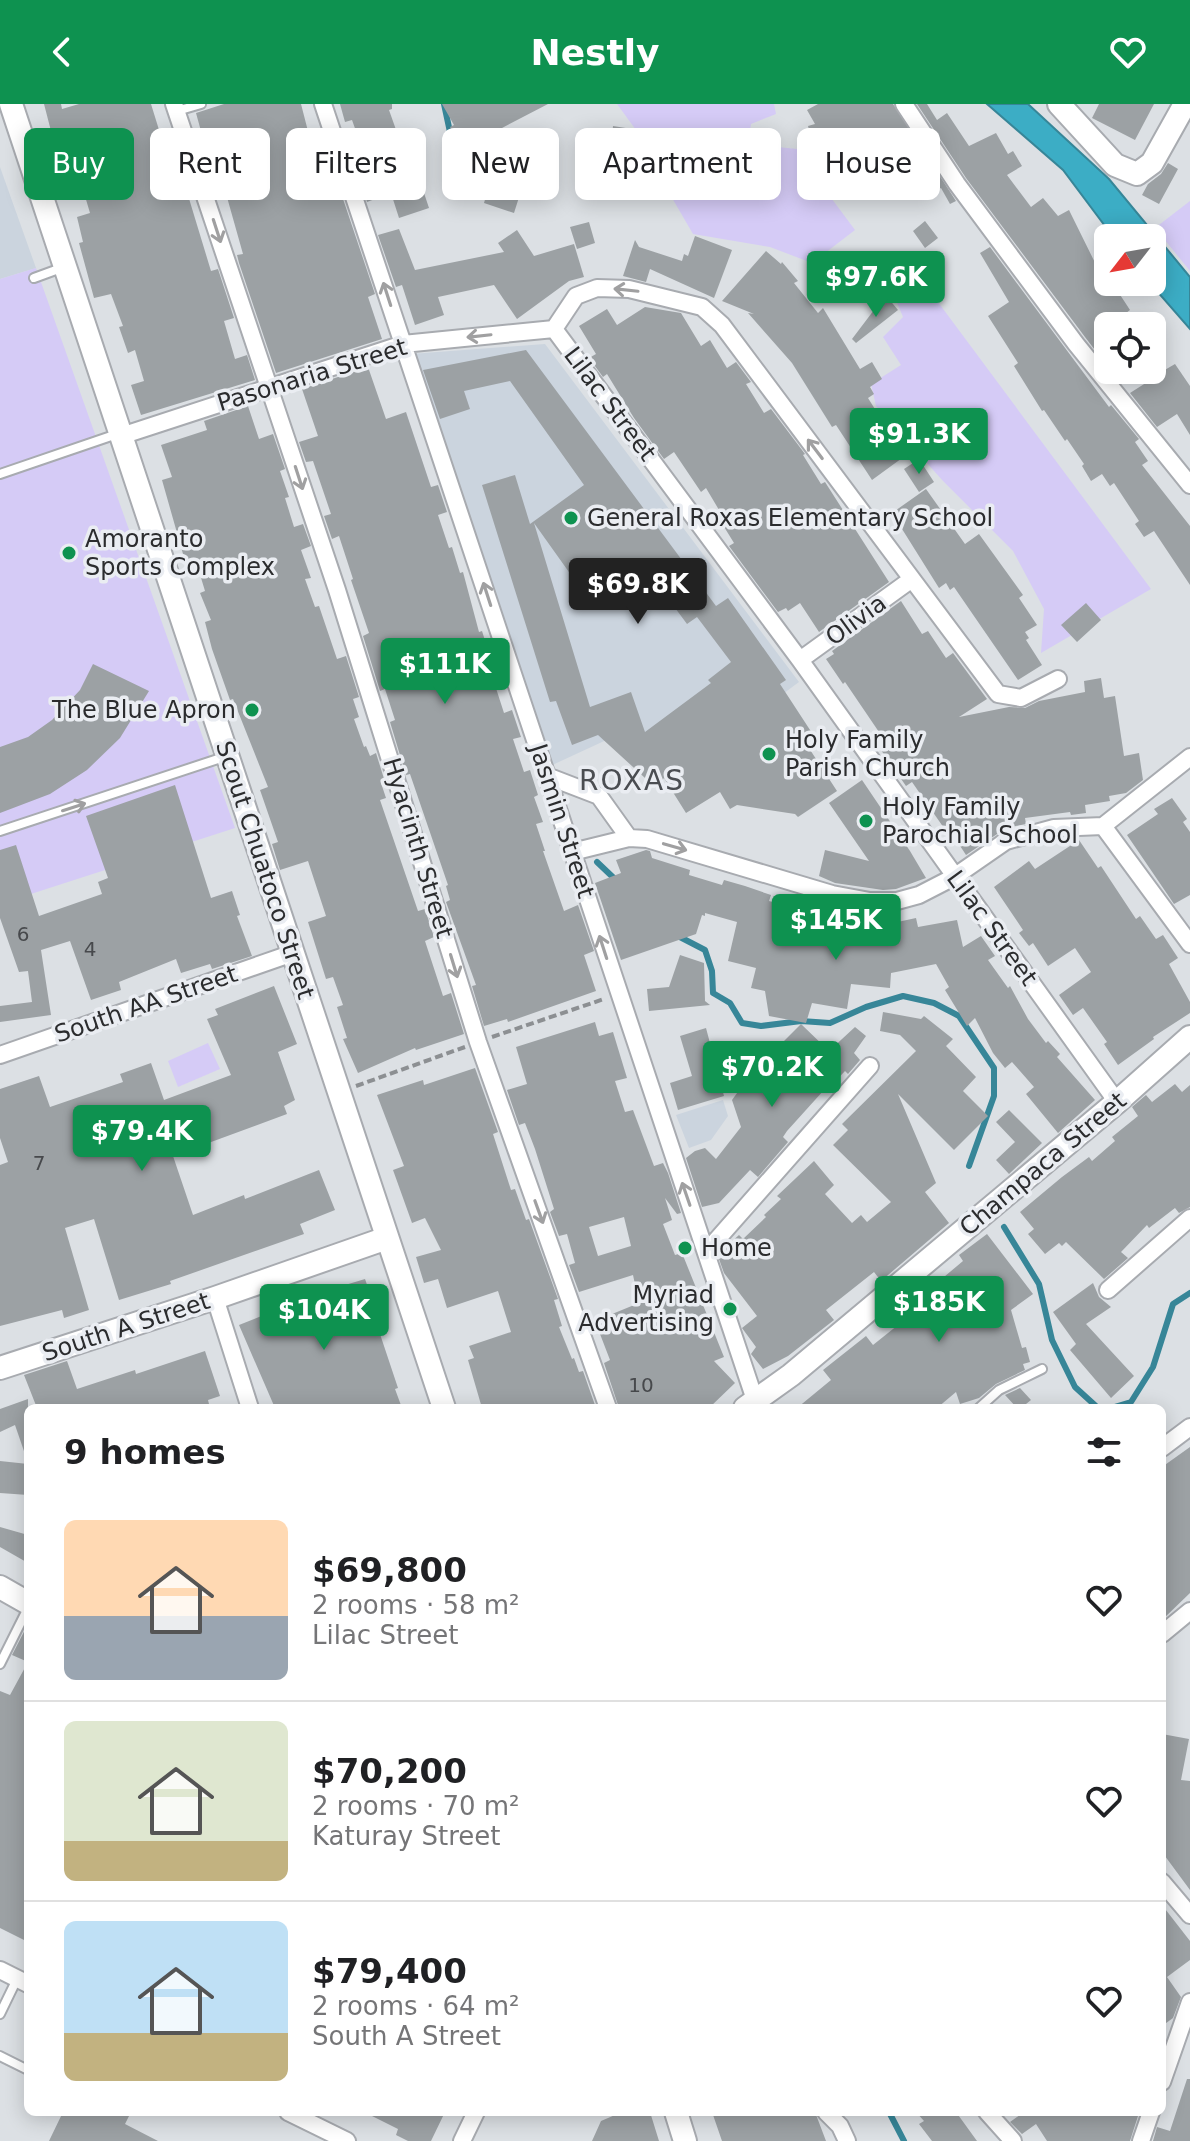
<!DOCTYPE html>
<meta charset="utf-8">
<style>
:root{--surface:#fff;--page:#f6f6f6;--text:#202124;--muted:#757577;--line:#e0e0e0;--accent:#0e9250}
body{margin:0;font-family:"DejaVu Sans",sans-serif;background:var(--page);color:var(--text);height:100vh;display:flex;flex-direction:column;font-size:30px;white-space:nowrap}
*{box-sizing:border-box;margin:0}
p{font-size:26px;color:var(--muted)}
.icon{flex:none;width:44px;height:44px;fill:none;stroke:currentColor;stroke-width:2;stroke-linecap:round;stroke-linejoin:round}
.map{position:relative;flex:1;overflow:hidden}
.details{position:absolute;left:24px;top:1300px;width:1142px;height:712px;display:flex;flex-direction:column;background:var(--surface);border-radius:12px;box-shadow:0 4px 20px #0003}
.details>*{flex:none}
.hud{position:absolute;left:24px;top:24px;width:1142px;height:72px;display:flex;gap:16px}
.needle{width:52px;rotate:239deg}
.buttons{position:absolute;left:1094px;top:120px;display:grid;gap:16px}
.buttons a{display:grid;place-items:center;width:72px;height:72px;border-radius:12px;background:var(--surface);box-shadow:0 4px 20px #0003;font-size:40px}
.price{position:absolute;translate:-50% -68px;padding:0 18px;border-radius:8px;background:var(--accent);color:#fff;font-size:26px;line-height:52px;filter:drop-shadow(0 2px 4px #0008)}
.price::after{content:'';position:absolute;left:50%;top:48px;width:24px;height:18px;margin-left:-12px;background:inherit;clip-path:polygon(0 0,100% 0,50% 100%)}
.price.active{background:#222;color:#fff}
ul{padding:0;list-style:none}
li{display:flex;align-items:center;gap:24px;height:200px;padding:0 40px}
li+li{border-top:2px solid var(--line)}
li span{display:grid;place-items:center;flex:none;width:224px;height:160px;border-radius:12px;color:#555}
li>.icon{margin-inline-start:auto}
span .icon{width:96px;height:96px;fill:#fffc;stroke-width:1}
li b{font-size:34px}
h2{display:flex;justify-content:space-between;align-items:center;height:96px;padding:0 40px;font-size:34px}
.tag{padding:0 28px;border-radius:12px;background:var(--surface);box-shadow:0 4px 20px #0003;font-size:28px;line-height:72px}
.tag.active{background:var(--accent);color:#fff}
header{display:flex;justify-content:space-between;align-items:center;height:104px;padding:0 40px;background:var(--accent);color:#fff;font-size:36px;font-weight:700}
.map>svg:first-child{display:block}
.built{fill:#cbd4de}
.green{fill:#d5cbf6}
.water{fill:#3cadc5;stroke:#378698;stroke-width:2}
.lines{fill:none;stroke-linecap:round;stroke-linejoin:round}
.stream{stroke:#378698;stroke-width:6}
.building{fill:#9ca1a4;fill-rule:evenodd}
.lane-casing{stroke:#a8abb0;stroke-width:12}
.street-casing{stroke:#a8abb0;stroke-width:20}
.secondary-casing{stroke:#a8abb0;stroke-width:26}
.path{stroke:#8c8f92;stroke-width:4;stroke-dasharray:8 4;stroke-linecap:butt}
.lane{stroke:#fff;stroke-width:8}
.street{stroke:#fff;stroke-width:16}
.secondary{stroke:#fff;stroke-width:22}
.oneway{stroke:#a0a0a1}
.poi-dot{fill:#0e9250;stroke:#eaedf2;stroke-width:3}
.labels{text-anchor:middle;stroke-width:7;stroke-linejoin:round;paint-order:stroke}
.number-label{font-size:20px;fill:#47494c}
.street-label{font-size:24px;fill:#2b2c2e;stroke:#eaedf2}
.poi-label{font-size:24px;fill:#2b2c2e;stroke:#eaedf2;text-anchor:start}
.quarter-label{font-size:28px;letter-spacing:2px;fill:#4a4d51;stroke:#eaedf2}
</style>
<header><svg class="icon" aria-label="back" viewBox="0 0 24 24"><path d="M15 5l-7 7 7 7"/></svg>Nestly<svg class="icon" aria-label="heart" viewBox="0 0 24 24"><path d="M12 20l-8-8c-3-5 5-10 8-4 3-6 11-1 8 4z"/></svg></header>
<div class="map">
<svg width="1190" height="2037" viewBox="0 0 1190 2037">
<rect width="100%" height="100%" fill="#dce0e4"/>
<path class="built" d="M0,63L36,164L0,175Z
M545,240L799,578L670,674L628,626L548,663L411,250Z
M723,996L728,1012L711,1036L689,1044L676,1011Z"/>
<path class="green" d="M617,0H774L776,10L751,20L748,40L828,48L826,87L855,126L812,159L770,143L693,130L650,56L662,49L652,24L636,26Z
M1190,97V167L1155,124Z
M906,155L1151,485L1041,549L1044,505L1013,447L943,377L876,302L871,280L901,261L883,233L903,213L888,177Z
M36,164L235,724L0,800V175Z
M208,939L220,965L178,983L168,957Z"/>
<path class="water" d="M987,0H1028L1109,75L1190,173V225L1149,178H1152V134H1114L1063,66Z"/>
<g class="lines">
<path class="stream" d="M444,0L453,42
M597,758L618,778
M676,831L705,846L712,867L713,889L730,899L742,919L761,922L801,917L830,919L866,903L903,892L934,899L959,912L994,964V992L969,1062
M1004,1123L1039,1180L1052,1236L1075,1283L1098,1304
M1111,1304L1131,1298L1153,1263L1173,1200L1190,1189
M889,2008L904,2037"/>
</g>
<path class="building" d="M44,0H61L62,5L79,0H151L168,55L180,51L186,71H183L187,88L211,167L218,165L234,214L224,217L235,255L247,251L255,276L141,311L131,281L144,277L135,246L128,249L119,223L123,222L111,190L94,194L79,139L83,138L77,113L90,109L79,72L64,77Z
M224,0H301L310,35L318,33L332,88L340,86L375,190L368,193L382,235L276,269L239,159L237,151L243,150L223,79H221L217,63L208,65L199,39L204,38L196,9Z
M340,0H392V5L389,6L417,85L422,83L429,104L399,114L391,89L367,98L361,76L372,72L352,16L345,18Z
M442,0H548L502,24L540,35L524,88L521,87L514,109L484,99L486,92L458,73L442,43L456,35L450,23L454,21Z
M818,0H893L956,97L950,100L941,84L929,90L918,70L883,91L849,35L814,44L808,22L815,20L807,6Z
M917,0H927L937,16L947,9L969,42L996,29L1008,50L1013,47L1022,62L1007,71L1031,103L1043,94L1058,112L1069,106L1107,183L1113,180L1130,206L1101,228L1108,243L1098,250L1085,233L966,74Z
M1099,0H1154L1135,36L1092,14Z
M613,22L651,28L649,45L611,44Z
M1168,59L1178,65L1159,100L1142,91L1148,80L1161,70Z
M925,117L938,134L925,144L913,127Z
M589,118L595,139L577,145L570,123Z
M399,125L415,166L504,148L498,139L517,126L534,152L574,140L584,173L569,177L517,215L494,181L438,193L444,211L415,221L402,181L396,183L378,131Z
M695,132L732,146L714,194L650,165L646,178L623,172L635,136L639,143L682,157L684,150L688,152Z
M990,143L1109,303L1111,301L1139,335L1135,338L1148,357L1142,361L1190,422V481L1154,427L1144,433L1135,420L1139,417L1114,379L1110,382L1102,370L1091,377L1082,362L1084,360L1067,335L1065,337L1044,306L1042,307L1014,262L1018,259L988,212L1009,198L980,149Z
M766,147L781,160L782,158L798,177L794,179L818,209L823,204L860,265L872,258L882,275L870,283L874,290L868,294L888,326L892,324L909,349L872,376L836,321L832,323L792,259L748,209L754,210L722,197Z
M888,194L898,206L856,239L852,235L877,202Z
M645,203L681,209L701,242L710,236L727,264L736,258L751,278L746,280L764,309L771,305L805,350L803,351L821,380L825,378L889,478L819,528L800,499L788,507L786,504L778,508L729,442L734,439L718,413L722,411L706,384L701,388L674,348L664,355L634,314L607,270L603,273L589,254L596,250L579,222L607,205L617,221Z
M526,246L716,502L728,494L786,576L780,580L812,629L803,635L837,687L798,713L795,710L737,701L730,705L720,688L686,709L664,674L656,684L598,631L572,641L556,597L550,598L482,381L515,371L530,420L584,381L510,277L464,287L470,305L440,315L423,266ZM534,419L586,492L638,454L687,520L697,513L731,558L708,576L711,579L645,628L631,588L590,603Z
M1152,248L1163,267L1175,260L1190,282V331L1177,310L1157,323L1130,289L1152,275Z
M368,263L386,315L406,308L431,383L438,381L447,408L438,411L449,444L452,443L460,469L463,468L479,528L482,527L490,552L488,553L494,578L504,609L512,606L521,633L513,635L524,668L530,666L538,691L534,693L543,718L536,720L545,747H543L564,807L578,801L594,847L584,851L596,887L508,918L507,915L484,922L472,882L476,881L446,798L450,796L446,782L448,781L410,670L406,671L390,618L395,616L385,585L380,587L363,532L369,529L351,476L353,475L339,432L332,435L324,412L331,410L313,357L306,358L299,338L318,332L302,285Z
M248,302L259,335L273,330L285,365L280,367L289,393L285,394L294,423L303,420L311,442L301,446L311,474L305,475L315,503L319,502L337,555L346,552L359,593L353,595L359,613L354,615L364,643L366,642L370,652L376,649L385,678L381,679L386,694L380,696L418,807L425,805L434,833L425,837L443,892L451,889L464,930L416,946L415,944L358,969L343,935L347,934L337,903L343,901L333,873L326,875L308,818L326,812L308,757L280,766L272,740L278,738L260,686L268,683L233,595L230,596L212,545L205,518L211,516L200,489L205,487L195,454L185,457L162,376L172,373L161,341L207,326L204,317Z
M919,355L934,378L919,388L904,365Z
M926,385L965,440L979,430L1023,491L1019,494L1037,521L1025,528L1029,534L1026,536L1042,561L1018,576L954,483L950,486L946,479L939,484L892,409Z
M901,497L922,530L928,527L946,554L953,549L987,595L959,613L1009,603L1025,604L1039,597L1085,588L1084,577L1101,574L1104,594L1115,592L1124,652L1139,649L1143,676L1126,689L1109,692L1110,697L1085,701L1086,709L1071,711L1070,708L1025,714L1026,720L1006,724L966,751L949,725L946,727L912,678L906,682L874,636L881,631L845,578L843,580L826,555L834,550L832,547Z
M1086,499L1101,516L1077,538L1061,521Z
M93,560L149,587L120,634L87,666L50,690L0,709V643L28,633L52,616L80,586Z
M862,676L910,747L926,774L896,785L883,786L835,779L819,772L825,746L869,757L829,699Z
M175,681L211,794L232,787L240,811L237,812L252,852L212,865L210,860L181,869L176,855L119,878L121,886L91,896L70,837L41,846L51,911L0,918V902L32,898L28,867L19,868L0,814V746L16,741L39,812L102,790L98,778L108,774L86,712Z
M1172,694L1187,715L1183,718L1190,728V791L1174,800L1127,731L1158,710L1154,705Z
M1079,736L1098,764L1101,762L1136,815L1140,812L1156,835L1163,831L1178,854L1169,860L1190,898V909L1153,933L1154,935L1118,961L1104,940L1107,938L1083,904L1073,911L1059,891L1091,868L1075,844L1048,862L1033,839L1029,842L1019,829L1023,826L994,783L1029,757L1035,765Z
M646,746L650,747L652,754L690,766L689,771L722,781L724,776L745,782L771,791L769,797L816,810L819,798L863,807L862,812L893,819L916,814L918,823L957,816L963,843L981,832L995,852L988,856L1008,884L1010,882L1028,915L1046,939L1048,937L1060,950L1057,953L1095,996L1058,1029L1026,990L1034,983L1012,958L1005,964L993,949L975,914L967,922L945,886L949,883L936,860L891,869L890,884L851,880L847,905L812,899L806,919L769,912L765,887L751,884L756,864L728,857L737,818L705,809V812L702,811L696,830L621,856L595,779L621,769L616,756Z
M680,851L704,859L705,897L710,901L649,907L647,885L669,883Z
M274,882L297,940L278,948L295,996L284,1002L287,1010L173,1052L193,1111L244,1091L245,1095L319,1066L335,1106L300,1120L304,1130L170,1177L171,1180L119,1196L94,1115L65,1124L89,1206L64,1214L62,1206L0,1222V1061L8,1058L0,1034V985L39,972L50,1003L123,978L120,970L151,959L164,996L231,971L207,915L218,911L215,905Z
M883,908L921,915L924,912L953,935L946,942L976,973L963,987L988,1012L954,1046L898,990L936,1079L925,1088L949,1119L881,1177L874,1168L826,1206L834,1216L788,1252L763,1265L751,1250L756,1243L742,1224L757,1212L724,1169L719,1155L724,1153L720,1148L739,1131L743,1135L766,1113L764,1111L781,1095L777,1092L814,1057L834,1081L825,1090L852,1119L861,1111L867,1118L891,1098L833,1041L848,1026L842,1020L916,947L900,931L880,927Z
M595,918L599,932L613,928L627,974L615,977L625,1008L633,1006L654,1062L663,1059L668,1069L681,1109L677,1110L665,1094L672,1116L663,1120L675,1151L682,1149L724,1253L714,1257L735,1279L709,1304H619L604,1259L610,1256L595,1217L639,1199L633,1171L579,1188L569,1161L575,1159L567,1130L559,1132L550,1108L554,1105L535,1045L525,1019L519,1021L507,986L527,980L516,943ZM624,1113L631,1142L598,1152L589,1123Z
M801,920L829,947L855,923L866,932L854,949L860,956L848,970L845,967L826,987L824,986L787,1027L783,1033L788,1038L758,1073L750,1066L719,1099L702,1103L686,1054L695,1047L705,1044L716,1055L741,1023L732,996L768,946L772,949Z
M706,924L724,992L678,1006L670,979L692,972L680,932Z
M475,964L498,1028L493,1030L511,1086L515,1085L526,1116L529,1115L558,1195L554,1196L562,1222L559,1223L572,1255L574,1254L579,1268L583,1267L596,1304H482L468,1256L474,1254L469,1242L511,1228L498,1187L447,1204L438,1175L424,1179L416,1153L441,1146L425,1114L412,1119L393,1066L404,1062L377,991L423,976L424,981Z
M1175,980L1182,988L1190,981V1103L1179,1109L1175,1104L1149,1124L1147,1121L1121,1148L1128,1154L1104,1175L1066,1138L1062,1142L1059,1139L1045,1150L1028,1130L1034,1125L1020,1108L1062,1073L1089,1053L1092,1057L1115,1037L1112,1033L1138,1012L1132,1003L1146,991L1152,998Z
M1009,1006L1042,1039L1009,1070L996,1056L1015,1038L996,1018Z
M987,1130L1033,1190L1011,1206L1022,1244L1026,1243L1030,1258L1023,1260L1025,1266L996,1280L979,1294L960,1300L956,1288L937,1304H797L831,1276L823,1266L866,1232L873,1241L943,1185L938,1178L963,1157L959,1151Z
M365,1175L384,1229L380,1230L398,1284L395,1285L402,1304H275L239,1221L322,1188Z
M1093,1179L1099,1193L1111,1203L1086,1220L1134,1272L1111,1294L1070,1246L1076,1240L1053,1208Z
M205,1247L220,1292L208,1296L210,1304H37L24,1271L67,1257L77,1285L135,1266L136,1270Z
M1020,1284L1031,1296L1021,1304H1017L1005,1291Z
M28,1295V1352L26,1353L15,1321L0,1328V1305Z
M1190,1343V1489L1162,1516V1363Z
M0,1357L28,1360V1391L0,1389Z
M0,1423L28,1431V1459L0,1443Z
M28,1520V1838L0,1824V1587L10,1591L28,1558L12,1551Z
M1162,1630L1189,1635L1181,1676L1190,1677V1786L1162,1748Z
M1162,1801L1190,1837V1856L1167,1873L1181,1893L1173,1914L1162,1922Z
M1187,1975H1190V2037H1153L1157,2023L1170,2027Z
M63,2008H131L125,2020L158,2037H49Z
M364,2008H445L431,2037H408L396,2031L398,2025Z
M622,2008H650L659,2037H592L601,2017Z
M712,2008H815L826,2037H722Z
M916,2008H956L977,2037H932L919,2020L924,2017Z
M1024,2008H1135L1138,2012L1130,2037H1047L1036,2020L1022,2030L1010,2018Z"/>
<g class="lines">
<g class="lane-casing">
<path id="lane" d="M177,7L201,0
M34,174L64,163
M0,370L120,329
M0,727L227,652
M979,1304L999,1286L1042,1265
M0,1560L28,1504
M0,1910L17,1875
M0,1952L28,1966"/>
</g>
<g class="street-casing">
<path id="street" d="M174,0L337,486L478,938L608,1304
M323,0L755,1296L760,1302
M904,0L957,80L1076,240L1190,381
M554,225L800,556L1117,998
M554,225L576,192L597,184L629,185L702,203L722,221L998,590L1021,594L1058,575
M121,332L403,240L554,225
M800,556L912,475
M547,672L599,692L629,734
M1103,722L1190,840
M572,748L629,734L647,735L832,790L870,797H897L919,791L954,773L1006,737L1054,724L1103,722L1190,653
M0,951L293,849
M706,1148L870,962
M1108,1186L1190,1114
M215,1194L250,1304
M1162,1344L1190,1323
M1162,1530L1190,1507
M1162,1778L1190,1811
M0,1866L28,1880
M1162,1978L1190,1898
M288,2008L347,2037
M826,2008L840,2022L847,2037
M987,2008L1013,2037
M462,2037L476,2008
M1141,2037L1151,2008"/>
</g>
<g class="secondary-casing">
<path id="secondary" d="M11,0L444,1304
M1059,0L1115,61L1137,70L1152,59L1185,0
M0,1264L215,1194L387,1134
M745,1304L791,1271L1117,998L1190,933
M0,1483L28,1499
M676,2008L685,2037"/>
</g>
<path class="path" d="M492,933L604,895
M356,982L465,943"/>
<use href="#lane" class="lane"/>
<use href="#street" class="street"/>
<use href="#secondary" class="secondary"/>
</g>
<defs><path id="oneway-shaft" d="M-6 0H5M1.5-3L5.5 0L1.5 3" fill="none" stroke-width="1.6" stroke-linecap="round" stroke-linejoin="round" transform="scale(2)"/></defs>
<g class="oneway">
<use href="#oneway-shaft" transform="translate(217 127) rotate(72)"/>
<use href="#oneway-shaft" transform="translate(626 186) rotate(-174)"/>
<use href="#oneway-shaft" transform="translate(387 190) rotate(-108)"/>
<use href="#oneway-shaft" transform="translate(479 232) rotate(174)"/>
<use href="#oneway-shaft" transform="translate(815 345) rotate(-127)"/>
<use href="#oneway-shaft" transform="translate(299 374) rotate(72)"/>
<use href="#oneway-shaft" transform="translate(487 490) rotate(-108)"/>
<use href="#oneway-shaft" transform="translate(74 703) rotate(-18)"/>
<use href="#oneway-shaft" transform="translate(675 743) rotate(16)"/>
<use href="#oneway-shaft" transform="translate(603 843) rotate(-108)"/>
<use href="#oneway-shaft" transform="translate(454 862) rotate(73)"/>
<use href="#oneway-shaft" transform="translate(686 1090) rotate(-109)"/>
<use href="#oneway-shaft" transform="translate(539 1108) rotate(70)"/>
</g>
<g class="poi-dot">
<circle cx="571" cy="414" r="8"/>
<circle cx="69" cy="449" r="8"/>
<circle cx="252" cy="606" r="8"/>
<circle cx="769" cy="650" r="8"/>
<circle cx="866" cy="717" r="8"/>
<circle cx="685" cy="1144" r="8"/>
<circle cx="730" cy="1205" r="8"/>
</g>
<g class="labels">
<g class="number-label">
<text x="23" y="837">6</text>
<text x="90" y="852">4</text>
<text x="39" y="1066">7</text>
<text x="641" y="1288">10</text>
</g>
<g class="street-label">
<text transform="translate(312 271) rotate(-17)" y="8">Pasonaria Street</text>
<text transform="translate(610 300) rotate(53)" y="8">Lilac Street</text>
<text transform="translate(856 516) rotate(-36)" y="8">Olivia</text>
<text transform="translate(562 717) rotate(72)" y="8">Jasmin Street</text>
<text transform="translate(418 744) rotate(73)" y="8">Hyacinth Street</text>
<text transform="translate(265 766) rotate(72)" y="8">Scout Chuatoco Street</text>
<text transform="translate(992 824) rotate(54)" y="8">Lilac Street</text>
<text transform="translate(146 900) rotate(-19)" y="8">South AA Street</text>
<text transform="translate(1043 1060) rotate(-40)" y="8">Champaca Street</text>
<text transform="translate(126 1223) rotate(-18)" y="8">South A Street</text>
</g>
<g class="poi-label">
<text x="587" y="422">General Roxas Elementary School</text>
<text x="85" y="443">Amoranto<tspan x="85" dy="28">Sports Complex</tspan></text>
<text x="236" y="614" text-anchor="end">The Blue Apron</text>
<text x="785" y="644">Holy Family<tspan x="785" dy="28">Parish Church</tspan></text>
<text x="882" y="711">Holy Family<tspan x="882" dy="28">Parochial School</tspan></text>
<text x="701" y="1152">Home</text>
<text x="714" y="1199" text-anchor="end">Myriad<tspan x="714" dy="28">Advertising</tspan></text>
</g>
<g class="quarter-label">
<text x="632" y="686">ROXAS</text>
</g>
</g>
</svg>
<div class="buttons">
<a><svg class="needle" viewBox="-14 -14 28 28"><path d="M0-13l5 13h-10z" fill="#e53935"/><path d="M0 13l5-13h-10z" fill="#757577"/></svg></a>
<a><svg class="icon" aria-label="locate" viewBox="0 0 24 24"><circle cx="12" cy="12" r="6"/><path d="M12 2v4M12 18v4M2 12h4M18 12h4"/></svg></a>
</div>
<b class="price" style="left:876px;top:215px">$97.6K</b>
<b class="price" style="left:919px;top:372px">$91.3K</b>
<b class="price active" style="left:638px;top:522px">$69.8K</b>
<b class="price" style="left:445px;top:602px">$111K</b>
<b class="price" style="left:836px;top:858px">$145K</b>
<b class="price" style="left:772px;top:1005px">$70.2K</b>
<b class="price" style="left:142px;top:1069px">$79.4K</b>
<b class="price" style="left:939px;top:1240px">$185K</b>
<b class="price" style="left:324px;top:1248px">$104K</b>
<div class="hud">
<a class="tag active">Buy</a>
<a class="tag">Rent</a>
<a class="tag">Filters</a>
<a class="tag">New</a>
<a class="tag">Apartment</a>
<a class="tag">House</a>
</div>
<section class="details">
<h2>9 homes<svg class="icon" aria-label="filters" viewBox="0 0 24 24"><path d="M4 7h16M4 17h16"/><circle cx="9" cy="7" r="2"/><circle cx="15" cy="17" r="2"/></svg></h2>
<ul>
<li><span style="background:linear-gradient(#ffd9b3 60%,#9aa5b1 0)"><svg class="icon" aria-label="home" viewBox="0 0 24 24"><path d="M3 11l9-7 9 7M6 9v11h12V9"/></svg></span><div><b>$69,800</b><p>2 rooms · 58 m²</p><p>Lilac Street</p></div><svg class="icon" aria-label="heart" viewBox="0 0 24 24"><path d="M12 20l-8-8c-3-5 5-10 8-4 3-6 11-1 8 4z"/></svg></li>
<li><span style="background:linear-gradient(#dfe7d0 75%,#c2b280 0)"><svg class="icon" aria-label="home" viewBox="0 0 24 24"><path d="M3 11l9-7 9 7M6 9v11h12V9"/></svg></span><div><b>$70,200</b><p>2 rooms · 70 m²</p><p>Katuray Street</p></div><svg class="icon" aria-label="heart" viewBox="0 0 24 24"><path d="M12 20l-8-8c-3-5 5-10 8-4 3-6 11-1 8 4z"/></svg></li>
<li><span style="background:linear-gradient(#bfe0f5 70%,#c2b280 0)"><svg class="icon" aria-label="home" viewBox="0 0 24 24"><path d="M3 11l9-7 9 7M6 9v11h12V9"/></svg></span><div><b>$79,400</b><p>2 rooms · 64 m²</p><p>South A Street</p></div><svg class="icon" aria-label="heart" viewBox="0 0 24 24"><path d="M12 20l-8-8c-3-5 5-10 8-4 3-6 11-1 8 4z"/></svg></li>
</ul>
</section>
</div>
